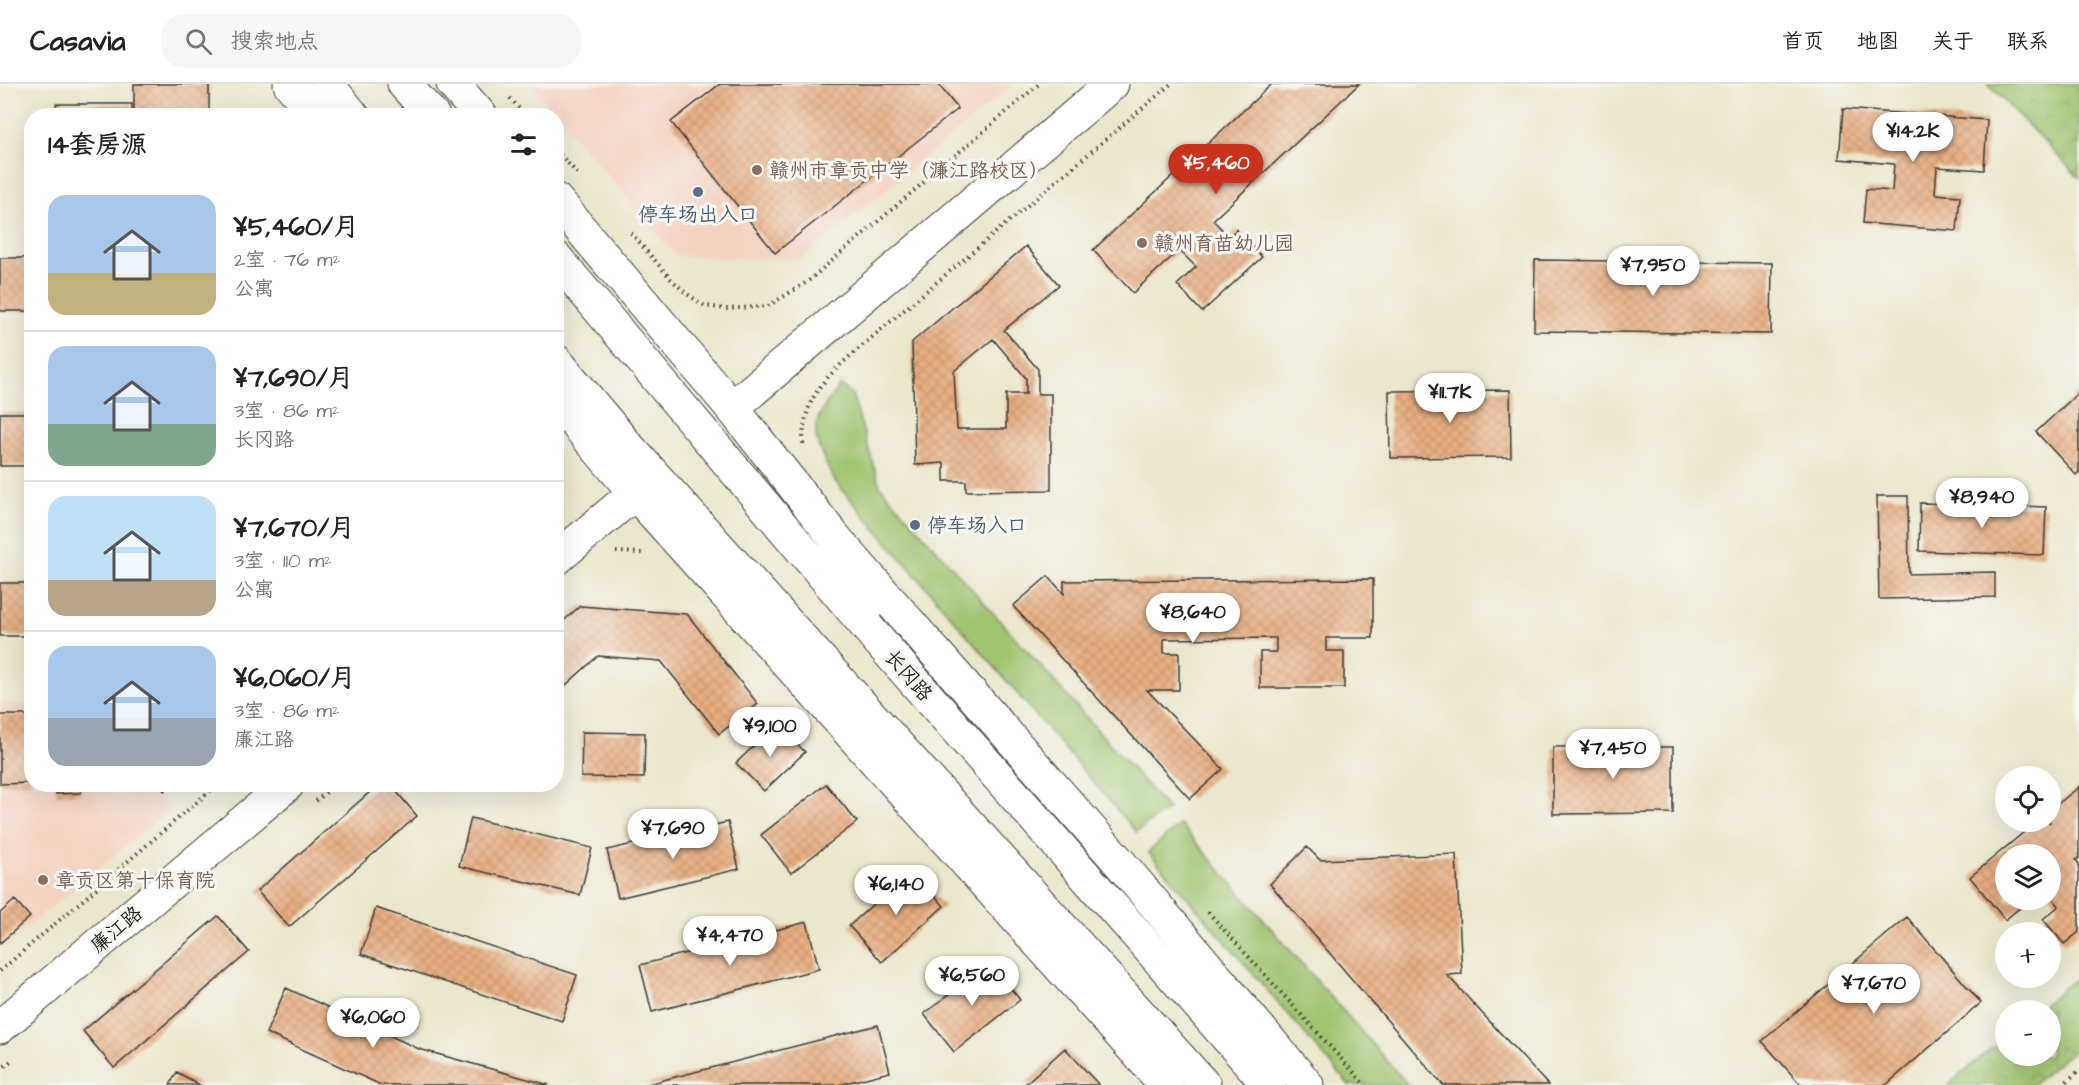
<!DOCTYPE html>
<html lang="zh">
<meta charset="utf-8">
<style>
:root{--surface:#fff;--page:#f6f6f6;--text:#222;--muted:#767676;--line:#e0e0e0;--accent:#c8321e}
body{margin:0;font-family:"Architects Daughter","LXGW WenKai TC",sans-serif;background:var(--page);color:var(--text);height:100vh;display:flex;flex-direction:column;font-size:22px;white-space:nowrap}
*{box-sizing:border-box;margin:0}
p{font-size:20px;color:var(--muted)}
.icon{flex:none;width:33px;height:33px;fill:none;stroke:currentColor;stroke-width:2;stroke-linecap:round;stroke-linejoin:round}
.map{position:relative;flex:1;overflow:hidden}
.sheet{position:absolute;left:24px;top:24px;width:540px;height:684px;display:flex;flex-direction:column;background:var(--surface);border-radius:24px;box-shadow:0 6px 24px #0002}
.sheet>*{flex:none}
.buttons{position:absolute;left:1995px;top:682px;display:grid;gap:12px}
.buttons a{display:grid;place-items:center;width:66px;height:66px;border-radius:50%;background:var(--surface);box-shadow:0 6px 24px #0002;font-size:30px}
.price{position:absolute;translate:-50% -51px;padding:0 14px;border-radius:21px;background:#fff;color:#222;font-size:20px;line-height:39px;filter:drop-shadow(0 2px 3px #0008)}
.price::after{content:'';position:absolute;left:50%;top:36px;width:18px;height:14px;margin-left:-9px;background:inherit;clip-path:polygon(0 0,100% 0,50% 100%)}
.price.selected{background:var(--accent);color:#fff}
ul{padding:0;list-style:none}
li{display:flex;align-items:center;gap:18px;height:150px;padding:0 24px}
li+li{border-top:2px solid var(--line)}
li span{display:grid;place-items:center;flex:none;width:168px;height:120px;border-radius:18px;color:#555}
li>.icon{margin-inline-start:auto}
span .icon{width:72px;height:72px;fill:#fffc;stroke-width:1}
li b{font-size:26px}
h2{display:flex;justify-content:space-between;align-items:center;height:72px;padding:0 24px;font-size:26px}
header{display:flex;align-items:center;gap:36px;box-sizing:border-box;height:84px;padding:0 30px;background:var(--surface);border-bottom:2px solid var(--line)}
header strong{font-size:28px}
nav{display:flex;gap:33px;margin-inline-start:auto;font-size:21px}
.search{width:420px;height:54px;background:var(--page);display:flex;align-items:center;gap:15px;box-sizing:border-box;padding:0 21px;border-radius:24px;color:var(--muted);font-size:22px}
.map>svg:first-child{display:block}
.built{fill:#f5d3c1}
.green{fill:#9fc46f;stroke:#5e7046;stroke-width:1.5}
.park{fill:url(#park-crowns);stroke:#5e7046;stroke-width:1.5}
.building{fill:url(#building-cross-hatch);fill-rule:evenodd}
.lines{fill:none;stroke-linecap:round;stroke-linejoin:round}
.tertiary-casing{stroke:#3b3a36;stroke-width:35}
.primary-casing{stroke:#3b3a36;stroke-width:35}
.path{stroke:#3b3a36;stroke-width:4;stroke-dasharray:1.5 4.5;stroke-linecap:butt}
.tertiary{stroke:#fff;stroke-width:33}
.primary{stroke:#fff;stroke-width:33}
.education-dot{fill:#8d6e63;stroke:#f6f6f2;stroke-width:2}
.service-dot{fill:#5c6f8a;stroke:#f6f6f2;stroke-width:2}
.labels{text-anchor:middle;stroke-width:6;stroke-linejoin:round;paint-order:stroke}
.education-label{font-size:20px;fill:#785e54;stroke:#f6f6f2;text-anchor:start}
.service-label{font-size:20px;fill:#4e5e75;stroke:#f6f6f2}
.street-label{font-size:20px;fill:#1c1c1c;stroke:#f6f6f2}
</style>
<header>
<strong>Casavia</strong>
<div class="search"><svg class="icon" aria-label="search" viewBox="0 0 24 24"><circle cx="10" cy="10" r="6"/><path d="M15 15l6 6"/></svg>搜索地点</div>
<nav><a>首页</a><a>地图</a><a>关于</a><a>联系</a></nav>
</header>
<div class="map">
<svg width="2079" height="1001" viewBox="0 0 2079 1001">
<defs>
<pattern id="park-crowns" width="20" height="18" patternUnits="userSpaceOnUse" patternTransform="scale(1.5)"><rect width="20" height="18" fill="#9fc46f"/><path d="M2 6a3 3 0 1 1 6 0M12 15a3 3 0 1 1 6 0" fill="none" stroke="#88a860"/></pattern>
<pattern id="building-cross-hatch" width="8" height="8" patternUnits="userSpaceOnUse" patternTransform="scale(1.5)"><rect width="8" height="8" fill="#e8ad80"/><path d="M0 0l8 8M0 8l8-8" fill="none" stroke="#c6946e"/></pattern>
</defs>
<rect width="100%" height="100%" fill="#f6f6f2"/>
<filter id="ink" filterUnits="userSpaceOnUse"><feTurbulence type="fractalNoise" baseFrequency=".0167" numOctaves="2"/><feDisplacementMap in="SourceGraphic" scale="12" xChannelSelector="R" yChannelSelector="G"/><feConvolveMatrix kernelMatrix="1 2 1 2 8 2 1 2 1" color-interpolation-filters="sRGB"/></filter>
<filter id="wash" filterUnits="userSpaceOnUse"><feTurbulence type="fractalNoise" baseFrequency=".008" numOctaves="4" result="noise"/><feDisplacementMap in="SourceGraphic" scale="24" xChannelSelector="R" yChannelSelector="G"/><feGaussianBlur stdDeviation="1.35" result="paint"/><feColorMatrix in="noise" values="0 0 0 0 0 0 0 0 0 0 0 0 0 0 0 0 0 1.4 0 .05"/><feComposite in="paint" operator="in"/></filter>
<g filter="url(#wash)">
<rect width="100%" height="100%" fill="#ebe7cc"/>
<path class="built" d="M530,0H1015L800,176L676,172Z
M0,619L31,622L32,700L148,701L170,726L0,865Z"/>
<path class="green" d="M840,301L852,310L880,402L1168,725L1136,748L834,396C811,349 807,343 840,301Z
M1180,740L1408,1001H1349L1148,768Z"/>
<path class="park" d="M1988,0H2079V94Z
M2079,891V962L2032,1001H1948L2005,953L2006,972H2050V927H2036Z"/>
<g id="blocks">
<path class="building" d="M134,0H209V32H134Z
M720,0H938L958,25L775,169L671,38Z
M1272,0H1359L1213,136L1229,153L1236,145L1262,173L1202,228L1177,201L1196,183L1179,166L1133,209L1093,166Z
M56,20H132V32H56Z
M1843,25L1987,36L1984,86L1937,83L1935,110L1960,112L1957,147L1863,139L1866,105L1892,107L1894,80L1839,75Z
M1026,162L1059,201L1004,246L1038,285V310H1051V406L966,407V397H944V379L915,381L912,258ZM993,255L1026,294V310H1006V345H957L954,287Z
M0,174H32V227H0Z
M1535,176L1772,179L1771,250L1534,247Z
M1510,306L1511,373L1390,374L1389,307Z
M2079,308V388L2076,391L2036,348Z
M0,329H32V382H0Z
M1877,412H1908L1909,490L1995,488V513L1879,515Z
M1920,419L2046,423L2044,471L1919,467Z
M1048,492L1064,510V497L1373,495V554H1326V567H1344V604H1260V568H1276V554L1164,555V569H1179V606H1147L1223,685L1190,715L1013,522Z
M0,499H32V552H0Z
M580,522L687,530L758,620L719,650L661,577L598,572L556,610V544Z
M0,631H32V699L0,700Z
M777,640L805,668L764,707L736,679Z
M582,648L645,649L644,694L581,693Z
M1553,663H1673V729L1553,730Z
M56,700H81V709L56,710Z
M159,700H172L164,707Z
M379,700H390L417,732L289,843L257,807Z
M826,700L857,738L791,789L761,751Z
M2079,703V774L2076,776L2079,780V848L2064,860L2043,835L2059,822L2050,811V771H2006V816H2029L2005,836L1970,793L2036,738H2050V726Z
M471,734L592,764L580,811L459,782Z
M728,738L739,785L618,814L607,766Z
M1307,763L1320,776L1456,770L1462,890L1447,891L1548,1001H1443L1270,800Z
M911,786L944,822L882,878L849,842Z
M15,816L30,833L0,859V829Z
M376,824L577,891L562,937L361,870Z
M218,832L249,868L114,984L83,947Z
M1907,833L1981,919L1886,1001H1801L1762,957Z
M807,838L819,885L652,928L640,881Z
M990,878L1020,916L954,968L924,930Z
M286,904L419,965L549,1001H381L266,949Z
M878,941L890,988L838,1001H644Z
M1065,964L1098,1000L1096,1001H1024Z
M177,988L200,1001H170Z"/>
</g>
</g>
<g filter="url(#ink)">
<use href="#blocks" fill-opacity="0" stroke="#3b3a36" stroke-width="1.5"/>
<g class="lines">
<g class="tertiary-casing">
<path id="tertiary" d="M290,0L316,32
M453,0L481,32
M556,116L732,324L835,454L1120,779L1307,1001
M556,316L635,409L1166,1001
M732,324L1112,0
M556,475L635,409
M0,943L288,700"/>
</g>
<g class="primary-casing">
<path id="primary" d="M327,0L353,32
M404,0L433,32
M556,121L565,126
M556,174L878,556L1269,1001
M556,277L624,358L1204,1001
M835,454L865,526
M746,532L796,568"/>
</g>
<path class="path" d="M510,14L526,32
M556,66L578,90
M631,149L671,195L687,210L705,222L726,225L768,222L807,198L1039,0
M803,360C803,309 829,291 864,260L1171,0
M556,405L558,370
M616,468L645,469
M556,514L565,506
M316,717L336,700
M1208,828L1365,1001
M0,887L218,700
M0,986L13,975
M2062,1001L2079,987"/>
<use href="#tertiary" class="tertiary"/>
<use href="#primary" class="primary"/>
</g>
</g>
<g class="education-dot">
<circle cx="757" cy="86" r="6"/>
<circle cx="1142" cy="159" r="6"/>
<circle cx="43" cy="796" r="6"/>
</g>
<g class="service-dot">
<circle cx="698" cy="108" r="6"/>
<circle cx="915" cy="441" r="6"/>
</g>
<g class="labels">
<g class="education-label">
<text x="769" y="93">赣州市章贡中学（濂江路校区）</text>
<text x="1154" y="166">赣州育苗幼儿园</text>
<text x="55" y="803">章贡区第十保育院</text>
</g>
<g class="service-label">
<text x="698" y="137">停车场出入口</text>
<text x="927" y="448" text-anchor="start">停车场入口</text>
</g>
<g class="street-label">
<text transform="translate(909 591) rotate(49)" y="7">长冈路</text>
<text transform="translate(116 845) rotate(-40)" y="7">廉江路</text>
</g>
</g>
</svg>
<div class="buttons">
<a><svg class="icon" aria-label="locate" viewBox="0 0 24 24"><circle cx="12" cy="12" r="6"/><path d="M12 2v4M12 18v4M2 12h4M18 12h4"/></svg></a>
<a><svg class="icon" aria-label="layers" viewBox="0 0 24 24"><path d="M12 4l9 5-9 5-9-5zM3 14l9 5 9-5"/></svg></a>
<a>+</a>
<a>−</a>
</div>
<b class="price" style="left:1913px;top:79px">¥14.2K</b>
<b class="price selected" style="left:1216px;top:111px">¥5,460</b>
<b class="price" style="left:1653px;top:213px">¥7,950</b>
<b class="price" style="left:1450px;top:340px">¥11.7K</b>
<b class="price" style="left:1982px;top:445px">¥8,940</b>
<b class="price" style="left:1193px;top:560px">¥8,640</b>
<b class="price" style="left:770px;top:674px">¥9,100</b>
<b class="price" style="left:1613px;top:696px">¥7,450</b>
<b class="price" style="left:673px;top:776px">¥7,690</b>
<b class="price" style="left:896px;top:832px">¥6,140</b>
<b class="price" style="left:730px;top:883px">¥4,470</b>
<b class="price" style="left:972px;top:923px">¥6,560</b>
<b class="price" style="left:1874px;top:931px">¥7,670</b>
<b class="price" style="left:373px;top:965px">¥6,060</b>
<section class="sheet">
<h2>14套房源<svg class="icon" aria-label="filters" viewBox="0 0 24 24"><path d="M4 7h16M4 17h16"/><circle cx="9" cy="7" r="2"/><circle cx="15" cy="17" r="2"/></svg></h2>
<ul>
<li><span style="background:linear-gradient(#a9c7e8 65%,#c2b280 0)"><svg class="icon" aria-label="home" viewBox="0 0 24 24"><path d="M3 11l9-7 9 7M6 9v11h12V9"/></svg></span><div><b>¥5,460/月</b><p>2室 · 76 m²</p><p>公寓</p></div></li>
<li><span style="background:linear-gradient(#a9c7e8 65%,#7fa58c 0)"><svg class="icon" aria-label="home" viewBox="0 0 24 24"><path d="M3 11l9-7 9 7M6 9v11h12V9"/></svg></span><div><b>¥7,690/月</b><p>3室 · 86 m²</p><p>长冈路</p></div></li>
<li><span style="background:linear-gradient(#bfe0f5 70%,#b9a48a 0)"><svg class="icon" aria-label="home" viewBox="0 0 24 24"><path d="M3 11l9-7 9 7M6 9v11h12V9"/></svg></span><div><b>¥7,670/月</b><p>3室 · 110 m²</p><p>公寓</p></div></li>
<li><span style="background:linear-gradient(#a9c7e8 60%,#9aa5b1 0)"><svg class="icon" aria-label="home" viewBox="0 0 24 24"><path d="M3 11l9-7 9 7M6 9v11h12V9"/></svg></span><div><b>¥6,060/月</b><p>3室 · 86 m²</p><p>廉江路</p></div></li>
</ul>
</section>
</div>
